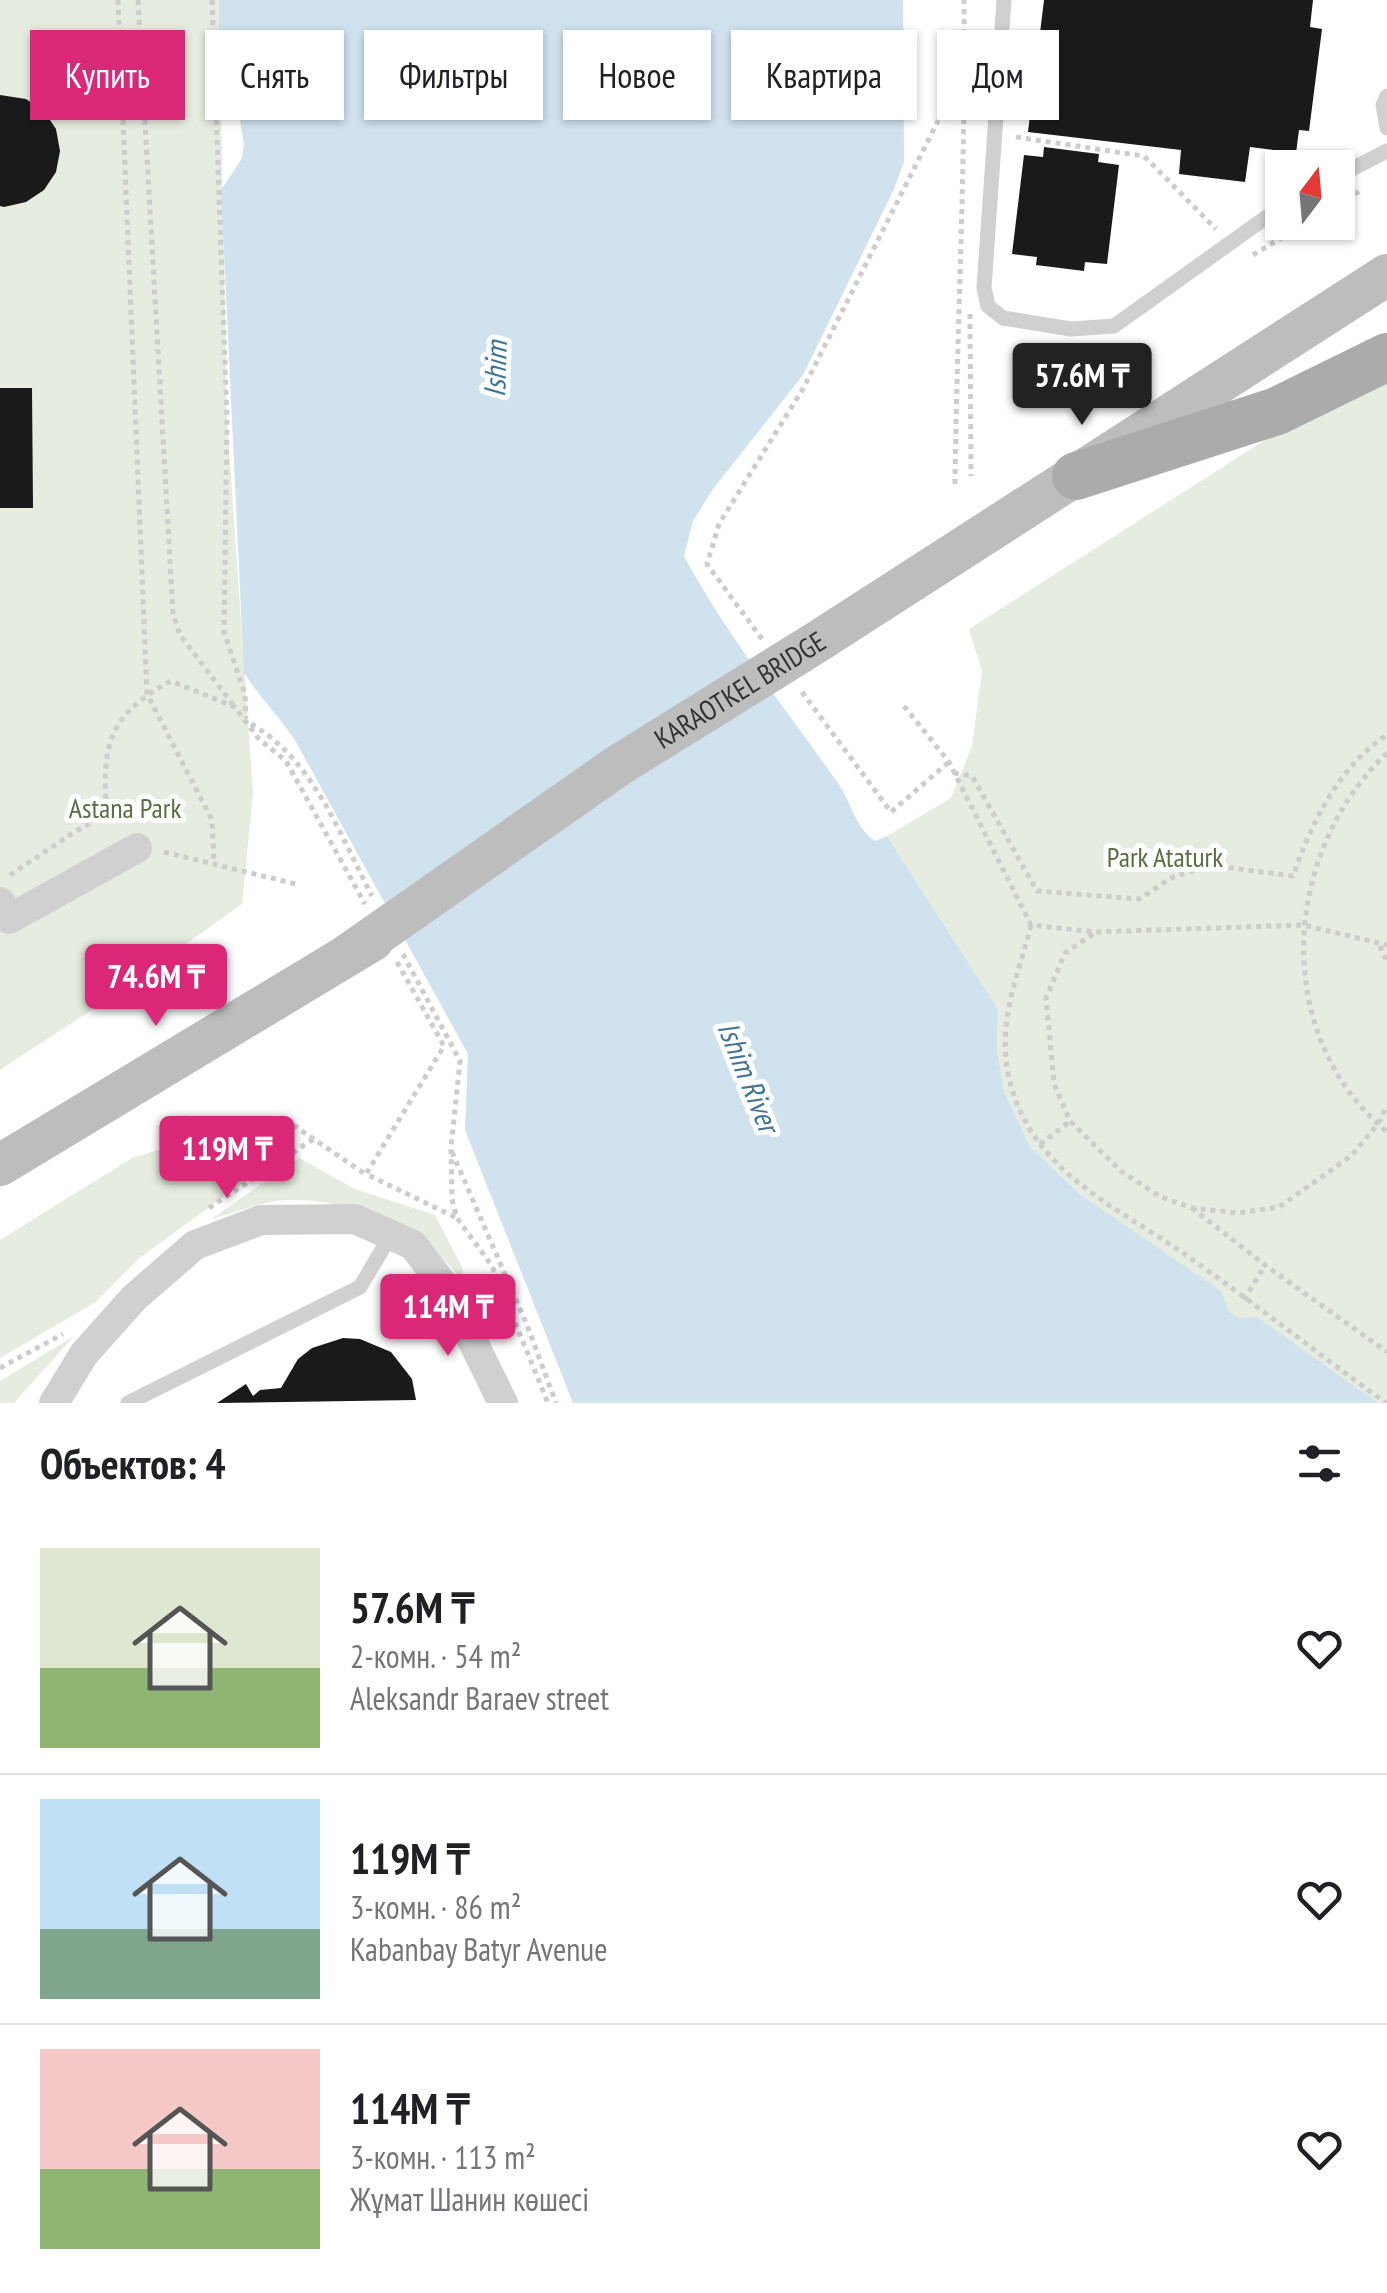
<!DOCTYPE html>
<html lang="ru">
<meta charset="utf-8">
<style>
:root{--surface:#fff;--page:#f2f2f2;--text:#202124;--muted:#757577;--line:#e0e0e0;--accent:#db2777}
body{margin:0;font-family:"PT Sans Narrow",sans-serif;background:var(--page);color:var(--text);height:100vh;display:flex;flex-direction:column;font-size:38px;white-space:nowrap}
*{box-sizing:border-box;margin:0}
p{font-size:32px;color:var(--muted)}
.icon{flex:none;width:55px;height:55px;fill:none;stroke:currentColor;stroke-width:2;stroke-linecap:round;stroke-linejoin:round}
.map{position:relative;height:1403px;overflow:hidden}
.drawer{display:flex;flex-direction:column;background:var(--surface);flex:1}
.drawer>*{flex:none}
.guide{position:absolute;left:30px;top:30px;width:1328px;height:90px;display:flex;gap:20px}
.needle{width:65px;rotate:16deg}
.buttons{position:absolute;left:1265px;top:150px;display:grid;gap:20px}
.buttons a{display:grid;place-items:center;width:90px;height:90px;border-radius:0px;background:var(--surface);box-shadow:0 2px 8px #0004;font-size:50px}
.price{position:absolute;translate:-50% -85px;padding:0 22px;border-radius:10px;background:var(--accent);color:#fff;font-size:32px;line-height:65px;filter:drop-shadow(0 2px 5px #0008)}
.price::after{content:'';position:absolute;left:50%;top:60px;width:30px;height:22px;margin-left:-15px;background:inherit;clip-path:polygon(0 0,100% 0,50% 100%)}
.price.on{background:#222;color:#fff}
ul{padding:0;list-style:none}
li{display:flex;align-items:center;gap:30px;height:250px;padding:0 40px}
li+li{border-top:2px solid var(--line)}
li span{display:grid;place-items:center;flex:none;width:280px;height:200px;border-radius:0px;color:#555}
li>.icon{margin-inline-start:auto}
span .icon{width:120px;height:120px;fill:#fffc;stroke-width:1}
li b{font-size:42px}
h2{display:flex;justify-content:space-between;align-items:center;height:120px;padding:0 40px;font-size:42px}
.tag{padding:0 35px;border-radius:0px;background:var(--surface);box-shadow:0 2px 8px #0004;font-size:35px;line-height:90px}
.tag.on{background:var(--accent);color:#fff}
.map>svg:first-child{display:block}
.green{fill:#e6ecdf}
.water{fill:#cfe2ee}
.building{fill:#1a1a1a}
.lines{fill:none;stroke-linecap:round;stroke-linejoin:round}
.path{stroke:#cdcdcd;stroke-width:5;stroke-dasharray:5 5;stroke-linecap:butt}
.lane{stroke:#d0d0d0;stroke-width:15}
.street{stroke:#d0d0d0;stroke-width:30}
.secondary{stroke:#bdbdbd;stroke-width:42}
.primary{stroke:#ababab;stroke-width:48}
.labels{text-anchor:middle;stroke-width:10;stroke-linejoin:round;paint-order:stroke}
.street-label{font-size:28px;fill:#333;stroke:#fff}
.park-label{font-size:28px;fill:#56703f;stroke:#fff}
.water-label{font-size:30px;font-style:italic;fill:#3f7597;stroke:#fff}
</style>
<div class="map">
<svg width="1387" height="1403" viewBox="0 0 1387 1403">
<rect width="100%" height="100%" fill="#fff"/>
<path class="green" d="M0,0H219L227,419L253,793L242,904L113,996L0,1070Z
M1387,367V1403H1378L1228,1312L1222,1301L1081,1195L1030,1147L1004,1091L997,1049L998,1009L887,836L951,798L972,746L982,671L969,629L1370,373Z
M273,1133L292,1147L138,1259L96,1302L0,1358V1240L132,1158L168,1147L232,1163Z
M299,1158L355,1189L435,1215L463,1269L460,1278C423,1228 349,1198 287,1200C263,1201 235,1213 211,1219Z
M74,1336L14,1403H0V1381Z"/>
<path class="water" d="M219,0H903L904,162L894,189L803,375L713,489L693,521L684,556C727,636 785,708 838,783C851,802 855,827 875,841L887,836L998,1009L997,1049L1004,1091L1030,1147L1081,1195L1221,1291L1229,1312L1240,1318L1257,1317L1378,1403H573L465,1130L468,1054L296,742C280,717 260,698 244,673L221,190L241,160L244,145L240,120L219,90Z"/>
<path class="building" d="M1044,0H1313L1310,27L1322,29L1309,131L1299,130L1296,153L1250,147L1245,182L1179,174L1181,150L1028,132Z
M0,95L26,99L44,111L56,129L60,151L56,172L44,190L26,202L4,207L0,206Z
M1044,147L1099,154L1098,162L1119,165L1107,264L1085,262L1084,271L1036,265L1037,257L1012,254L1024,155L1043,157Z
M0,388H32L33,508H0Z
M343,1338L360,1339L391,1352L412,1379L416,1400L217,1403L246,1384L253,1396L260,1390L281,1388L298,1359L312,1348Z"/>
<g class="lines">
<path class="path" d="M118,0L147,694L212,820L214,864
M138,0L173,614L180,635L234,706
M212,0L227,419L224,632L245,694L246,718
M1016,137L1144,156L1216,229
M1338,205L1363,189
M1253,255L1296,229
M970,314L971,476
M955,484C957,322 966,161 964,0
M762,639L707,564L719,524L804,387L946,105L978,52
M802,692L891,812L949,762
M904,706L949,762L1031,925L1095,932L1303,925L1387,945
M251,724C313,759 340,835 372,896
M1387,753C1282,853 1270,1034 1387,1132
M954,773L972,776L1037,891L1139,899L1173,877L1200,869L1231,868L1293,876C1311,824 1339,766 1387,735
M164,852L300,885
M10,875L76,831L107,814C101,746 108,715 171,681L235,707L259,739L286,761L365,904
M1031,925C1018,977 998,1018 1008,1073C1027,1169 1112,1204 1183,1253C1252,1301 1318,1354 1386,1403
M1093,934L1065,953L1046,998L1054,1084L1070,1121L1122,1172L1161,1197L1192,1208L1238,1213L1279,1207L1351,1156L1378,1124L1387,1105
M1380,946L1387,962
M403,954L460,1061L451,1148L452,1199L457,1218L492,1266L548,1403
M397,962L444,1046L366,1174L457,1218
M184,1117L231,1149L283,1118L365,1174
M1040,1144L1069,1122
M452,1152L527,1325L556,1403
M209,1208L315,1138
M1192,1208L1265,1265L1387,1352
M1244,1300L1265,1265
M0,1368L63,1334"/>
<path class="lane" d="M1004,0L984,288L988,306L1003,318L1071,329L1114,326L1282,206
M1387,96L1383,105L1387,128
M1338,176L1387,151
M128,1403L360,1287L391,1235"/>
<path class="street" d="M0,902L9,919L137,848
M54,1403L84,1354L134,1298L195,1245L261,1220L355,1219L413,1245L448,1291L503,1403"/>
<g class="secondary">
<path id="s1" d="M349,954L619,765L817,642L1387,275"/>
<path d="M0,1165L373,940"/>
</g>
<path class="primary" d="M1076,476L1277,411L1387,357"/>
</g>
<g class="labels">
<g class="street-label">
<text dy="10" stroke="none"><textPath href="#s1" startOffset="472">KARAOTKEL BRIDGE</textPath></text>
</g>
<g class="park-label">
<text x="125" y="818">Astana Park</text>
<text x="1165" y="867">Park Ataturk</text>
</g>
<g class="water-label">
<text transform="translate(496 369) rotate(-88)" y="10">Ishim</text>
<text transform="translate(748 1077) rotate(68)" y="10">Ishim River</text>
</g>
</g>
</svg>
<div class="buttons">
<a><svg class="needle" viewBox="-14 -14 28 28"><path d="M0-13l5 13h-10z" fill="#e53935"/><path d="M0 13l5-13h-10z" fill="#757577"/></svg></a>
</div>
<b class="price on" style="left:1082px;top:428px">57.6M ₸</b>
<b class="price" style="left:156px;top:1029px">74.6M ₸</b>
<b class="price" style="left:227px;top:1201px">119M ₸</b>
<b class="price" style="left:448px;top:1359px">114M ₸</b>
<div class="guide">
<a class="tag on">Купить</a>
<a class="tag">Снять</a>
<a class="tag">Фильтры</a>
<a class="tag">Новое</a>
<a class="tag">Квартира</a>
<a class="tag">Дом</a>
</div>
</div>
<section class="drawer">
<h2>Объектов: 4<svg class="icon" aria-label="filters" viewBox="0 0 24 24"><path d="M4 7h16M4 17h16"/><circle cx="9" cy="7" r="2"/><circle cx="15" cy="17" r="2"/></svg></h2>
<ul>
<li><span style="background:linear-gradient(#dfe7d0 60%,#8fb573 0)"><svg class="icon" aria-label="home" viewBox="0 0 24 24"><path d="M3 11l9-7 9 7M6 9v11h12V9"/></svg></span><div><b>57.6M ₸</b><p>2-комн. · 54 m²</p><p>Aleksandr Baraev street</p></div><svg class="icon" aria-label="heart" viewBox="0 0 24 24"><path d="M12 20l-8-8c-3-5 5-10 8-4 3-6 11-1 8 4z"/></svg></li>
<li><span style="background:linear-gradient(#bfe0f5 65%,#7fa58c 0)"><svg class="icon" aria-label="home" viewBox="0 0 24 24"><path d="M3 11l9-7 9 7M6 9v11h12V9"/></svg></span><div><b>119M ₸</b><p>3-комн. · 86 m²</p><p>Kabanbay Batyr Avenue</p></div><svg class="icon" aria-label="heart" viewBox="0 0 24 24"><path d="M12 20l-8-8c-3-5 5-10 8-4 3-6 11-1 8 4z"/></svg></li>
<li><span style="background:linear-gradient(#f6c9c9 60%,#8fb573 0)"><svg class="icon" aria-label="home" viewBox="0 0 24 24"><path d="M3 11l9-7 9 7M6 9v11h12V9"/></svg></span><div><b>114M ₸</b><p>3-комн. · 113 m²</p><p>Жұмат Шанин көшесі</p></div><svg class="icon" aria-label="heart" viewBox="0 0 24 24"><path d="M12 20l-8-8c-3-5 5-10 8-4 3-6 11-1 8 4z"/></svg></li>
</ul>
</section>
